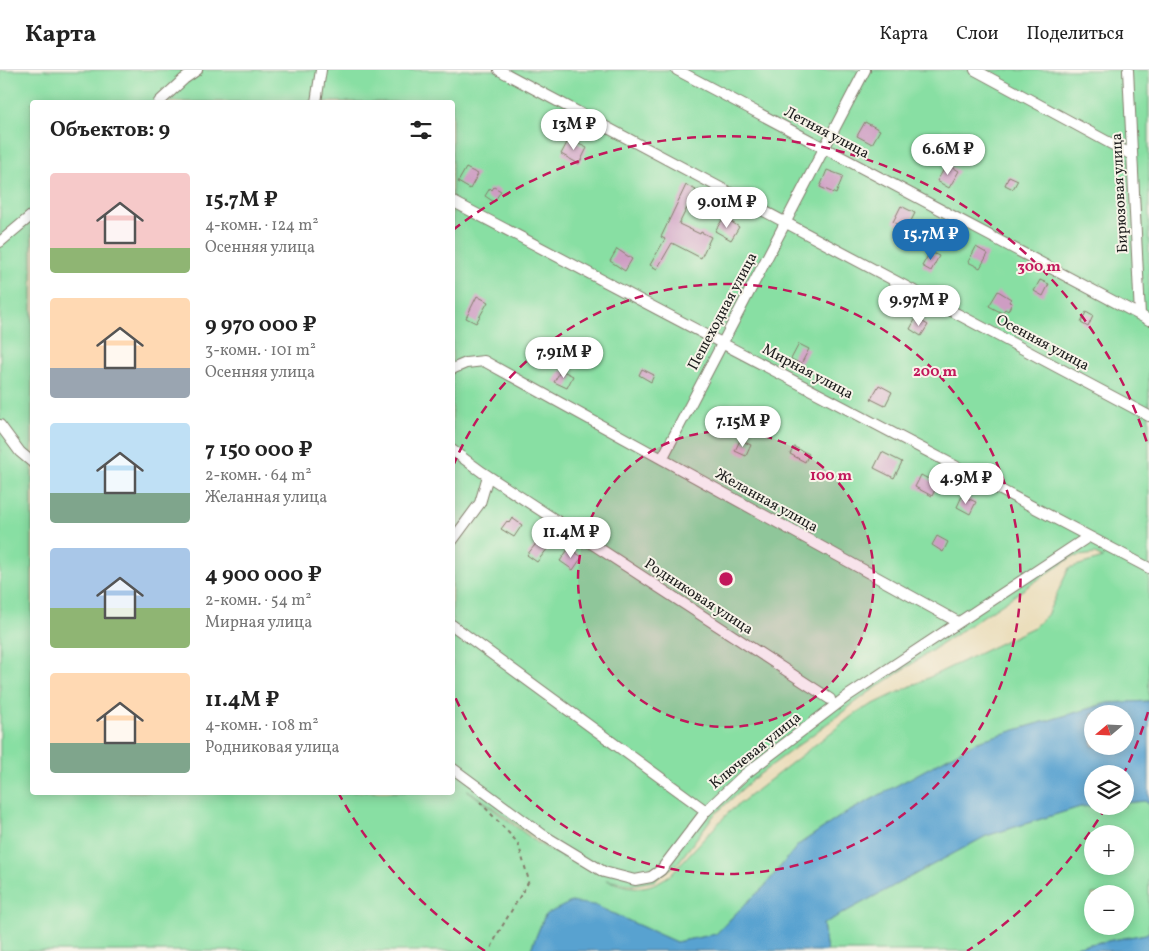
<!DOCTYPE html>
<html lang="ru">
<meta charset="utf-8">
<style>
:root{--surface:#fff;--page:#f2f2f2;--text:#222;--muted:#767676;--line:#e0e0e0;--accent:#1f6fb2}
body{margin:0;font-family:Vollkorn,serif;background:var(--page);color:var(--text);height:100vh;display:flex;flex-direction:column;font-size:19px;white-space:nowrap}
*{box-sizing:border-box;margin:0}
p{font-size:16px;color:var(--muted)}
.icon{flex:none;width:28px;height:28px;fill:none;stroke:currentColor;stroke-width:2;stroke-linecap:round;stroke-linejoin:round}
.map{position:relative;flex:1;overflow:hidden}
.side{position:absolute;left:30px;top:30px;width:425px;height:695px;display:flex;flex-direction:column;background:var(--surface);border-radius:5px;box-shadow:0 2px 12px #0003}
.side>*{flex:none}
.needle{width:32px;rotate:251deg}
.buttons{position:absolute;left:1084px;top:635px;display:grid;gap:10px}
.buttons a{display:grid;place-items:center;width:50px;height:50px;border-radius:50%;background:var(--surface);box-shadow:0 2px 12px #0003;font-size:25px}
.price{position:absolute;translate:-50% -42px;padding:0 11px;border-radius:18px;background:#fff;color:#222;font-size:16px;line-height:32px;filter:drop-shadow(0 1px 2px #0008)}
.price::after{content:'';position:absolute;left:50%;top:30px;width:15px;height:11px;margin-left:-8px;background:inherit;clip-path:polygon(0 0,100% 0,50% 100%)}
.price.active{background:var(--accent);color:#fff}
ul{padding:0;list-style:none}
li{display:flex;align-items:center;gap:15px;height:125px;padding:0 20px}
li span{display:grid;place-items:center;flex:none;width:140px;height:100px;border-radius:5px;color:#555}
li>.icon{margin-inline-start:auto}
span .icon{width:60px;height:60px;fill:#fffc;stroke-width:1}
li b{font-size:21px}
h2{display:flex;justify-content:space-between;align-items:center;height:60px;padding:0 20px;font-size:21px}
header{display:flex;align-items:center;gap:30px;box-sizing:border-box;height:70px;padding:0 25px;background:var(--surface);border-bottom:1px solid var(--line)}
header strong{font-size:24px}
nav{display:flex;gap:28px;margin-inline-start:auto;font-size:18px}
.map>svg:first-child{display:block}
.green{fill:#88dfa3;stroke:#527e60;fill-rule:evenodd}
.water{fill:#58a2d0;stroke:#3a5f76;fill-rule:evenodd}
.building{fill:#ce9dc3}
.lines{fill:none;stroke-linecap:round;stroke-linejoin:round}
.street-casing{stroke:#847d6c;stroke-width:12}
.path{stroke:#847d6c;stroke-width:2;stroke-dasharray:4 4;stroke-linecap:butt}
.street{stroke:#fff;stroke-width:10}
.ring{fill:none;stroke:#c2185b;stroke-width:2.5;stroke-dasharray:9 6}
.labels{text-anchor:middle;stroke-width:4;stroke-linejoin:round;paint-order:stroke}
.street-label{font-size:15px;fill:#1c1c1c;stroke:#f7f3e8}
.centre{fill:#c2185b;stroke:#f7f3e8;stroke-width:2.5}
.ring-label{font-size:15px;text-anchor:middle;font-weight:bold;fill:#c2185b;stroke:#f7f3e8;stroke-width:4;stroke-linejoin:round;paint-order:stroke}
</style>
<header>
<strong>Карта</strong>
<nav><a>Карта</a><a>Слои</a><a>Поделиться</a></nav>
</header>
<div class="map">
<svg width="1149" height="881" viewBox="0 0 1149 881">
<rect width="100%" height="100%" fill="#f7f3e8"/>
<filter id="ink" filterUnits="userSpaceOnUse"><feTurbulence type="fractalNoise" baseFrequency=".02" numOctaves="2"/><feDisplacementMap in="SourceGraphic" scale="10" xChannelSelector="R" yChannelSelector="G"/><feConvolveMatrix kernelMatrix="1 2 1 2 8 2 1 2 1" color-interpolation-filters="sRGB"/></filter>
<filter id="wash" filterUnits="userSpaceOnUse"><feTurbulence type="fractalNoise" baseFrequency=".0096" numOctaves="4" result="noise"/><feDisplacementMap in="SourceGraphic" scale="20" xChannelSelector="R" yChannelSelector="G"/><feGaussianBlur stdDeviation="1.12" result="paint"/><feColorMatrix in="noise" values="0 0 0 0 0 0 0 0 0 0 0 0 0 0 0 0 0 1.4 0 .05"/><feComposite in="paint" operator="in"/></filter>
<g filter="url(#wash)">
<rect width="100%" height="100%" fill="#ebdebc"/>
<path class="green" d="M0,0H1149V631L1108,633L978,671L841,746L798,775L764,817L743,836L716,864L676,872L594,835L545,845L530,881H0ZM32,32H452V722H32ZM1095,484L1103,488L1069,498L1047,545L1034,557L857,642L729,742L670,805C645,822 633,819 606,810L632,815L654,811L678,793L714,745L752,710L868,623L1072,487ZM467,720H468L564,788L538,773Z
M1145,731L1149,734V861L1146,864L1051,881H827L823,854L986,766L1080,737L1092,736H1125V733ZM1092,764H1125V796H1092ZM1092,824H1125V856H1092Z"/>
<path class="water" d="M1149,631V734L1145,731L1125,733V704H1092V736L1080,737L986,766L823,854L827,881H530L545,845L571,832L594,835L676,872L716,864L743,836L764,817L798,775L841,746L978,671L1108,633ZM1092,644H1125V676H1092Z
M1149,861V881H1051L1146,864Z"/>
<g id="blocks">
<path class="building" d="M865,52L880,60L872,74L857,66Z
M569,69L587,78L579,94L561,84Z
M947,94L959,101L949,118L937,111Z
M466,98L478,104L470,119L458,112Z
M827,100L843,106L836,124L820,117Z
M1009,106L1018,110L1013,119L1005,115Z
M686,115L696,120L679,154L700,164L701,162L711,167L701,188L672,173L657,199L650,195L665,169L661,167Z
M494,117L501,121L494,132L485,126L490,118L492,120Z
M901,136L915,143L907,159L893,152Z
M724,147L739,157L731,170L715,161Z
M949,163L959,169L954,178L944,173Z
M976,177L988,184L980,198L968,192Z
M617,179L632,189L625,201L610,191Z
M930,182L939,186L931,201L922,196Z
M1040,210L1049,214L1043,226L1034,221Z
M998,221L1011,229L1009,232L1012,233L1008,241L1005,239L1002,243L989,236Z
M477,226L488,232L476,253L466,248Z
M1086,242L1093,246L1088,257L1081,253Z
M916,248L928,255L921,266L910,259Z
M799,274L809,279L801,294L791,289Z
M642,299L654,305L651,312L639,305Z
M561,300L573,306L567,318L554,312Z
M879,315L892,322L885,336L871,329Z
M740,370L751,375L746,386L735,381Z
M794,377L809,384L805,392L790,384Z
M882,382L902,392L894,408L874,398Z
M921,405L938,414L932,426L915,417Z
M962,426L976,432L970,444L957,437Z
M512,448L522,455L514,467L501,459L507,451L509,453Z
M542,466L552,473L537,492L527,485Z
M937,466L948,472L943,482L932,475Z
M569,478L582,487L573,500L560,491Z"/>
</g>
</g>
<g filter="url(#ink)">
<use href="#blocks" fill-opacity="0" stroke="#847d6c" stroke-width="1"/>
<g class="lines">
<g class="street-casing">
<path id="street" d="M499,0L1149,346
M677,0L1149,250
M975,0L1132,85
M1128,0L1140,245
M159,32L184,9L197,0
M316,32L321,0
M452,131L1149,498
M0,172L32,145
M452,299L466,293L484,291L958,552
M0,355L20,382L32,392
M452,380L482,402L830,629
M662,389L865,0
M452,471L480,433L488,406
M452,555L706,741
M452,698L543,765L604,802L635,810L651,807L661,800L706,741L744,705L849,625L1088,467"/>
</g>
<path class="path" d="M480,732L518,773L529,811L497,865L490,881"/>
<use href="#street" class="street"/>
</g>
</g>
<circle cx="726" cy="509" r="148" fill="#c2185b" fill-opacity=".12"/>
<g class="ring">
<circle cx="726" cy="509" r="148"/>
<path d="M453 396A295 295 0 1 1 453 622"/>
<path d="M1148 642A443 443 0 0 1 1124 703M1106 737A443 443 0 0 1 967 881M485 881A443 443 0 0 1 339 724M453 160A443 443 0 0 1 1148 376"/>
</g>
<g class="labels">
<g class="street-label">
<text transform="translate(827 62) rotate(28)" y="5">Летняя улица</text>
<text transform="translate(1119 123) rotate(-93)" y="5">Бирюзовая улица</text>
<text transform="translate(722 241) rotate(-62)" y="5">Пешеходная улица</text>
<text transform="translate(1043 272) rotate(28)" y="5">Осенняя улица</text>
<text transform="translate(808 301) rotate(28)" y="5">Мирная улица</text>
<text transform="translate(767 430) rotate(29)" y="5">Желанная улица</text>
<text transform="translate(699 526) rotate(33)" y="5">Родниковая улица</text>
<text transform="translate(755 680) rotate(-39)" y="5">Ключевая улица</text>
</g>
</g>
<circle cx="726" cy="509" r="8" class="centre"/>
<g class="ring-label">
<text x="1039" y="201">300 m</text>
<text x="935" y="306">200 m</text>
<text x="831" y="410">100 m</text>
</g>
</svg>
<div class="buttons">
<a><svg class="needle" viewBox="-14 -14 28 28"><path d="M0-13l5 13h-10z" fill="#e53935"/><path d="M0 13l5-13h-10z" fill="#767676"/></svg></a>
<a><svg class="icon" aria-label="layers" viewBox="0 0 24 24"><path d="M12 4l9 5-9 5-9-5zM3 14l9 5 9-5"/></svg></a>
<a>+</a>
<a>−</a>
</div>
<b class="price" style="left:574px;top:81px">13M ₽</b>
<b class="price" style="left:948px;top:106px">6.6M ₽</b>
<b class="price" style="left:727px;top:159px">9.01M ₽</b>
<b class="price active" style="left:931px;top:191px">15.7M ₽</b>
<b class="price" style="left:919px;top:257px">9.97M ₽</b>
<b class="price" style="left:564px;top:309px">7.91M ₽</b>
<b class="price" style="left:743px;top:378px">7.15M ₽</b>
<b class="price" style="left:966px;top:435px">4.9M ₽</b>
<b class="price" style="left:571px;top:489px">11.4M ₽</b>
<section class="side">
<h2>Объектов: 9<svg class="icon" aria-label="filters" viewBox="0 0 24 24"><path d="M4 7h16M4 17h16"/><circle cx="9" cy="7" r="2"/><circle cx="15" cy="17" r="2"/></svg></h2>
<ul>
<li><span style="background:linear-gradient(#f6c9c9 75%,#8fb573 0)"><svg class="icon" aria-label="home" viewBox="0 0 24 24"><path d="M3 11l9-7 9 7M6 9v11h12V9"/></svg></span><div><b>15.7M ₽</b><p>4-комн. · 124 m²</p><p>Осенняя улица</p></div></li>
<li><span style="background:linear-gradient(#ffd9b3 70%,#9aa5b1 0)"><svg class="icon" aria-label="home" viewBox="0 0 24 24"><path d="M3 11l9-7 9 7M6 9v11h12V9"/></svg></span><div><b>9 970 000 ₽</b><p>3-комн. · 101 m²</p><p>Осенняя улица</p></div></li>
<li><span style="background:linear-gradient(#bfe0f5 70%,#7fa58c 0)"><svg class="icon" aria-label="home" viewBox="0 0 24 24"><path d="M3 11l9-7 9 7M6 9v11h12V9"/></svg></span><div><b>7 150 000 ₽</b><p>2-комн. · 64 m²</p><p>Желанная улица</p></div></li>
<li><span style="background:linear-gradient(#a9c7e8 60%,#8fb573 0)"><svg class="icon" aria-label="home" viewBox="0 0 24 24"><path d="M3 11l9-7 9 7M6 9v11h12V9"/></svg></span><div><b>4 900 000 ₽</b><p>2-комн. · 54 m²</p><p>Мирная улица</p></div></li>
<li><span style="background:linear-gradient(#ffd9b3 70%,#7fa58c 0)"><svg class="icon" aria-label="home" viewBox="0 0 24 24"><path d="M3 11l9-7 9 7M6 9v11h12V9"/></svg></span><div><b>11.4M ₽</b><p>4-комн. · 108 m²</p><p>Родниковая улица</p></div></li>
</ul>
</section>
</div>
